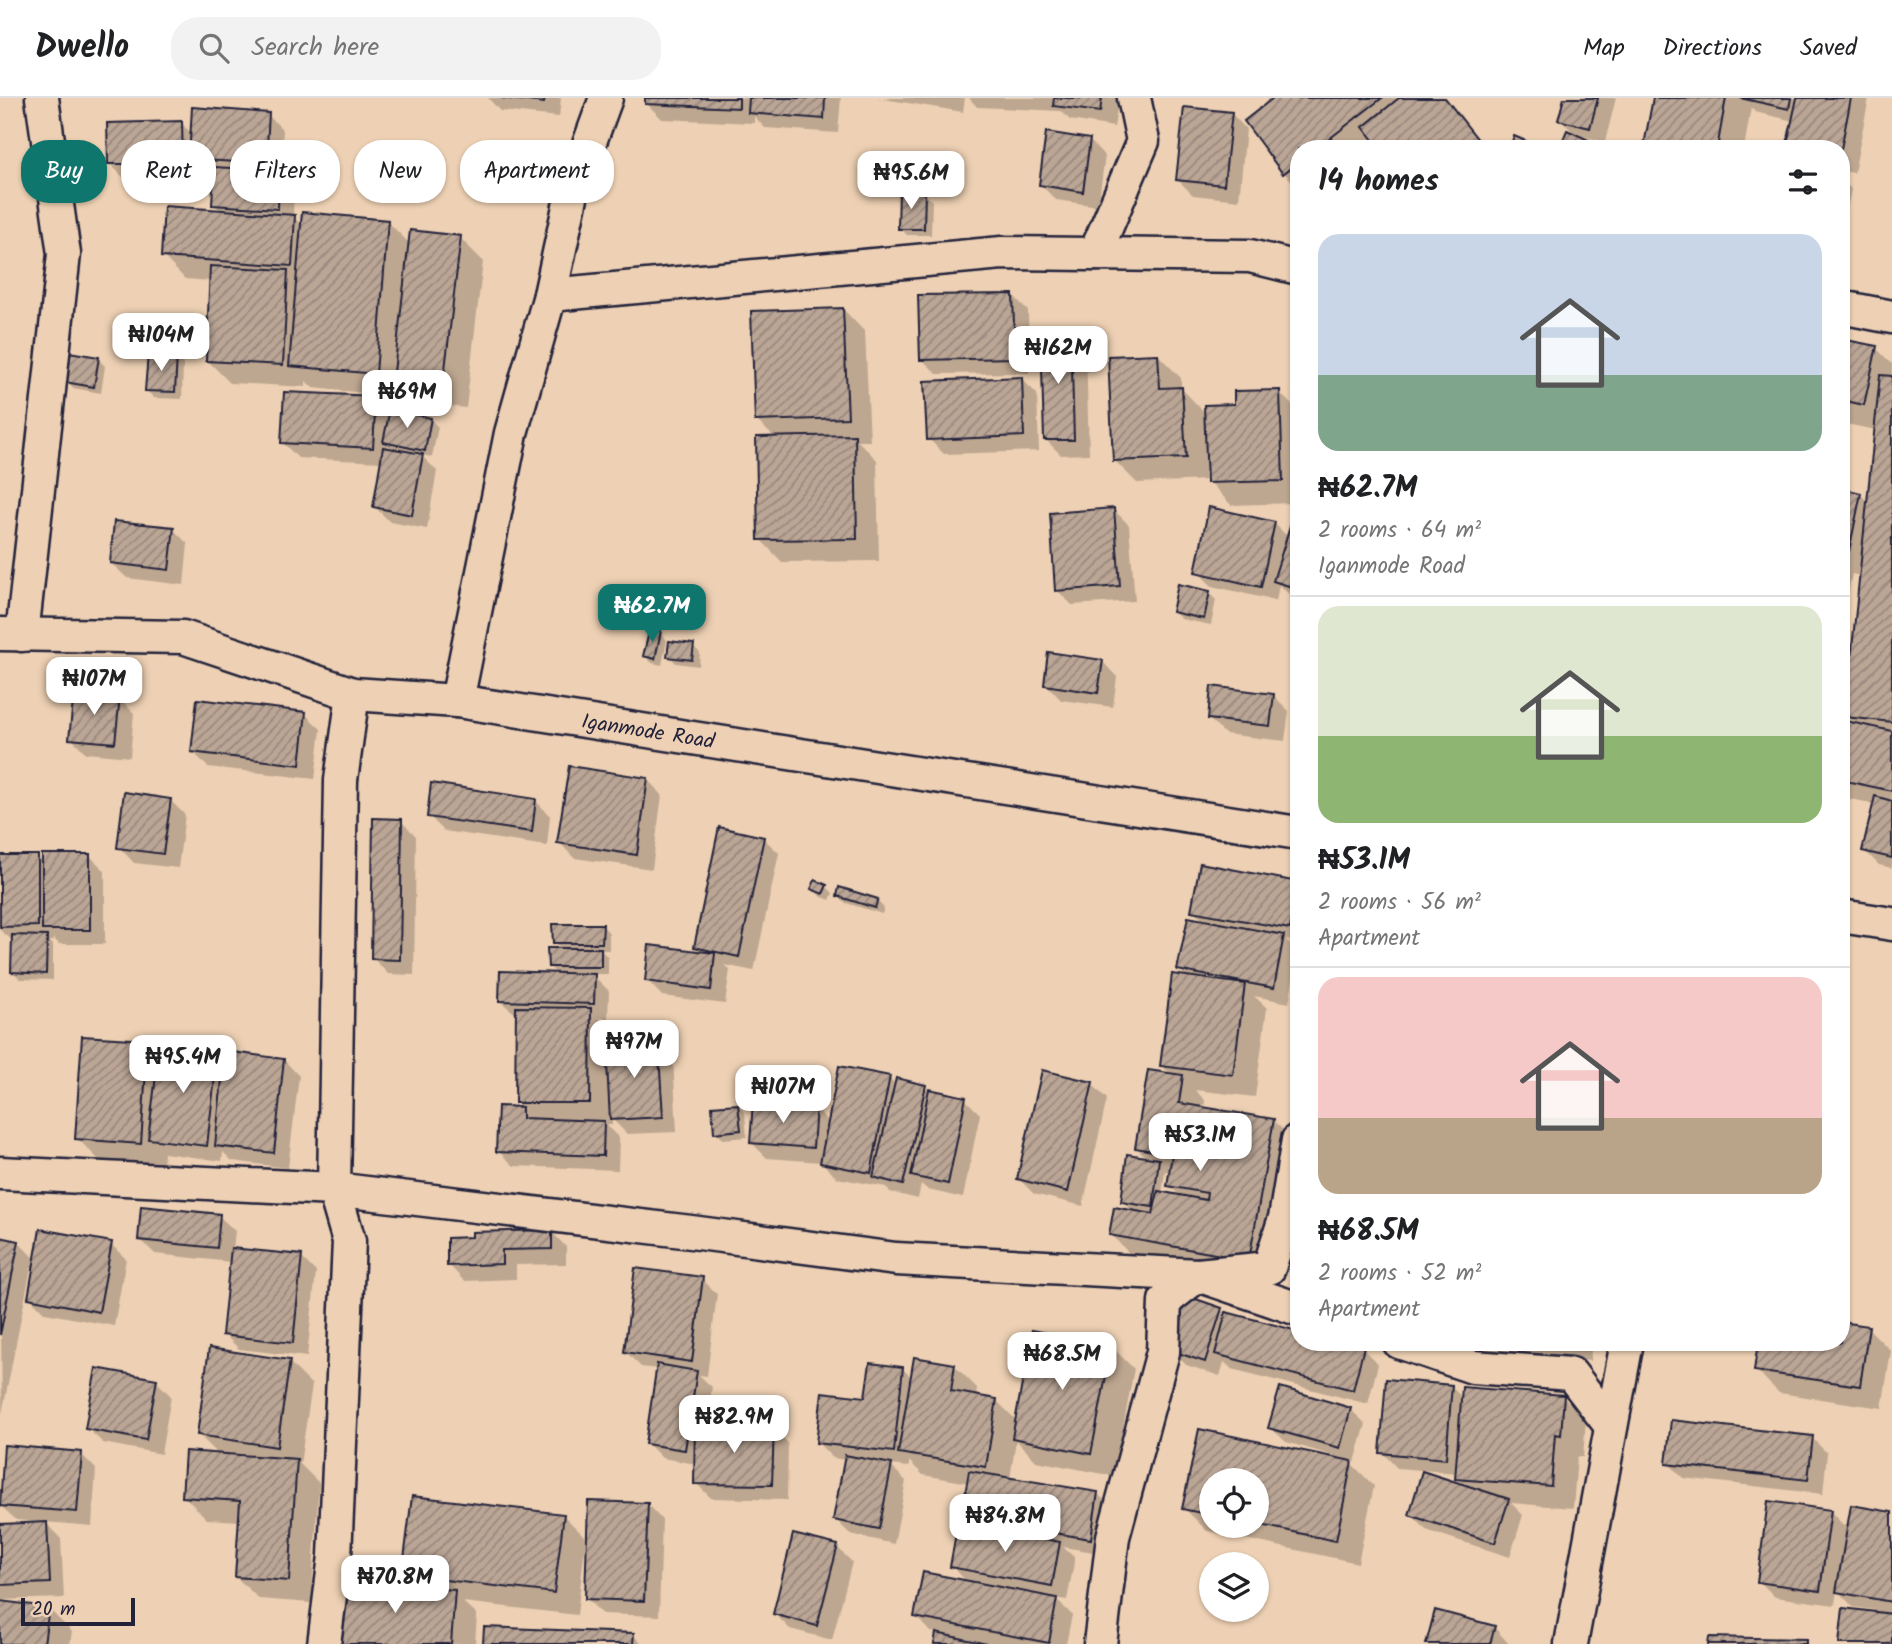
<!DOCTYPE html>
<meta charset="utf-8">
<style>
:root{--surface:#fff;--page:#f2f2f2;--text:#202124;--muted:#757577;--line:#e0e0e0;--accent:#0f766e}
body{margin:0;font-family:Kalam,sans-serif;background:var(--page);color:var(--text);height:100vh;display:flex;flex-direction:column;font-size:26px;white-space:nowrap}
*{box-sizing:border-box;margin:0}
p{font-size:23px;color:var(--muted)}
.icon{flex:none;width:38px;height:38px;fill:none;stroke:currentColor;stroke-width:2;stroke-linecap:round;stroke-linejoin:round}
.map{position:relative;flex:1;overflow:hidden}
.details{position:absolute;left:1290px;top:42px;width:560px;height:1211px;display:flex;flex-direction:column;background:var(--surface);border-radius:28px;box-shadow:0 2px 5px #0004}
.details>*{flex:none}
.top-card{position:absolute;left:21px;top:42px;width:665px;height:63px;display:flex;gap:14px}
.tools{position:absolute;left:1199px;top:1370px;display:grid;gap:14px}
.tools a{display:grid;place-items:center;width:70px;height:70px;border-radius:50%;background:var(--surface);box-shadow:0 2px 5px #0004;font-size:35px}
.scale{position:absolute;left:21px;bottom:18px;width:114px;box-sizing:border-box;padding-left:7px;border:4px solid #22223b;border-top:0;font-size:19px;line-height:24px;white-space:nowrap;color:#22223b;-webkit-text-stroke:5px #eed1b4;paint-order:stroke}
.price{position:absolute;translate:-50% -60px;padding:0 16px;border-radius:14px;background:#fff;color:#222;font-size:23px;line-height:46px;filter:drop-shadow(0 2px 4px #0008)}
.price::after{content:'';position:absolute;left:50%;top:42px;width:21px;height:16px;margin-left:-10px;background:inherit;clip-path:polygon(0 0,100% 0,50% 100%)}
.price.active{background:var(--accent);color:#fff}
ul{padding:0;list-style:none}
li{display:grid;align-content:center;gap:14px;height:371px;padding:0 28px}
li+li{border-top:2px solid var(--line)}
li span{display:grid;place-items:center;height:217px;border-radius:21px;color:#555}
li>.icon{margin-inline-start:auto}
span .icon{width:126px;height:126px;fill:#fffc;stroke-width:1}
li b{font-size:30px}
h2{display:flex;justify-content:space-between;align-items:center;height:84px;padding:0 28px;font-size:30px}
.pill{padding:0 24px;border-radius:28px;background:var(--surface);box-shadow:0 2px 5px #0004;font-size:24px;line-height:63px}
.pill.active{background:var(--accent);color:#fff}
header{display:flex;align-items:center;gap:42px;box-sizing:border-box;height:98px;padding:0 35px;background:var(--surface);border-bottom:2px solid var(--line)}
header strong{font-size:33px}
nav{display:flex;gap:38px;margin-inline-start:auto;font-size:24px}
.search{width:490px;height:63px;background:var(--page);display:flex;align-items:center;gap:18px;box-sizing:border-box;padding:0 24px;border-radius:28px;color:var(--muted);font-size:26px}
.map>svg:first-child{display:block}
.shadow{fill:#0003;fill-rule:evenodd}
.building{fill:url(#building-hatch);stroke:#22223b;stroke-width:2}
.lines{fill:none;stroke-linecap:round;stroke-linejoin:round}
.minor-casing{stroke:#22223b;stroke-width:37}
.minor{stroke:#eed1b4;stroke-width:32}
.labels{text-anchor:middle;stroke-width:7;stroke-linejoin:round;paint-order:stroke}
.street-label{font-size:21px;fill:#22223b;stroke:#eed1b4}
</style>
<header>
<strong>Dwello</strong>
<div class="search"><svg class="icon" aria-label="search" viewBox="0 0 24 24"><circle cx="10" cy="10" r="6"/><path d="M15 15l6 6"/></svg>Search here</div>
<nav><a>Map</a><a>Directions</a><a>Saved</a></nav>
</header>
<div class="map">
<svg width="1892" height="1546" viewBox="0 0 1892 1546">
<defs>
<pattern id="building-hatch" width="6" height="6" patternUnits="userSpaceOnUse" patternTransform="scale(1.75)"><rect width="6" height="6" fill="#bba696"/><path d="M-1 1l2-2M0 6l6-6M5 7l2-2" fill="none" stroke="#98877c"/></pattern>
</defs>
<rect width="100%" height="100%" fill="#eed1b4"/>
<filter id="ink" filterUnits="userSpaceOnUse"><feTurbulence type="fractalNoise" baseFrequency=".0143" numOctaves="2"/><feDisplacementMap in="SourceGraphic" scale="14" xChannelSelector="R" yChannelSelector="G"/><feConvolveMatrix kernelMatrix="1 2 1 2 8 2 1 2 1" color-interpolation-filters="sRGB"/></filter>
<g filter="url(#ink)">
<path class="shadow" d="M488,0H561L559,19L500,13Z
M647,0H841L838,35L765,30L754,18V25L662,21L646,5Z
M877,0H965L963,14Z
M969,0H1119L1114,29L1070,22L1061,13L977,9Z
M1276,0H1447L1487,51H1383L1377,44L1368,51H1298V89L1284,75Z
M1565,0H1616L1605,44L1579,37L1578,39L1592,45L1597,51H1561L1578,39L1560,21Z
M1655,0H1869L1854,75L1841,73V51H1790L1794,23L1755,14L1751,10L1744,51H1650L1646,47Z
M1231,15L1246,31L1239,102L1193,97L1178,82Z
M268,17L283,32L281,76L294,90L293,119L302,127L388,124L410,146L460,140L483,163L466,310L417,305L399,286L398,298L313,290L306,283V289L230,285L207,262L211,183L185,181L163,158L222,114L214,106L215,76H206L197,67L198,80L125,81L110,66L181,25L192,36Z
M1089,42L1105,58L1098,108L1056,102L1041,87Z
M1841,81L1851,91L1841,142Z
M925,96L932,103L931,137H907L900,130Z
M1013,197L1028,213L1029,275L937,276L922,261Z
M843,211L865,234L870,343H858L877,362L879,463L782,464L760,441L775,340L757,323Z
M1071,235L1086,250L1089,356L1061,357L1045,341Z
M1841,242L1876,250L1892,266V770L1879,767L1864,752L1875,706L1841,699V624L1856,627L1847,618L1861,478L1852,476L1841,530V392L1860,396L1869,405L1876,332L1841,325Z
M1158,257L1181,280V290L1206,316L1279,294L1298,313V405L1231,407L1208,382L1137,385L1114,362Z
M176,258L183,266L182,301L154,300L147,293Z
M98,261L105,268L101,295L73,290L66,283Z
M1022,281L1037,296L1039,353L944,356L929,341Z
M375,300L390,315L431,322L438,329L432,359L421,357L437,373L427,431L390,424L375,409L382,364L298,360L283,345Z
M1298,409V501L1291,498L1279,487L1276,503L1212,488L1197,473L1211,411L1275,426L1289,440Z
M1114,412L1129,427L1135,503L1072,507L1057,492Z
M173,431L188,446L184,487L127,480L111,465Z
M1209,495L1216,502L1211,527L1181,521L1174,514Z
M660,535L667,542L662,567L652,565L645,558Z
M693,548L700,555L699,568L676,565L669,558Z
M1102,563L1117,579L1113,609L1061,602L1046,586Z
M1273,597L1289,613L1285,643L1225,636L1209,621Z
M119,600L134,615L130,659L86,655L71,640Z
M305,616L321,631L315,681L208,669L193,654Z
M647,681L662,697L652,771L574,760L559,744Z
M170,702L185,717L178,770L134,765L119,749Z
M535,702L550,718L547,748L444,733L429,718Z
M401,723L416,738L414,877L388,876L373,860Z
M763,740L779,755L754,873L724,867L730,872L725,906L662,898L647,882L703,856L696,849Z
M89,757L105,773V846H59L53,840V843H49L53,847V882L20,881L13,873V843L0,832V758L37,759L44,765Z
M1201,767L1298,787V844L1286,842L1298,854L1289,905L1254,898L1267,910L1255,999L1195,992L1205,1002L1204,1011L1273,1022L1296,1045L1272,1184L1134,1160L1111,1137L1133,1114L1123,1103L1148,1061L1137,1050L1172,977L1162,968L1187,880L1179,871L1205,824L1193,812ZM1165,1073L1171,1074L1169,1087L1181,1099L1162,1096Z
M826,788L833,795L830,802L820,798L813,790Z
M838,798L877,803L884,810L882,816L846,805Z
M602,827L609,835V852H601L608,859V876H592L609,893L608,921L599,920L613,935V947L658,944L673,960L677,1034L627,1036L612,1021V1027H606L619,1040L618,1072L514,1068L498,1053L500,1010L524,1011L517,1004L518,918L500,903L557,876L550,869L562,852L554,844Z
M147,944L160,957L217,955L226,964L284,962L299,978L288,1070L232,1063L223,1054L222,1063L164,1055L163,1068L100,1063L77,1040Z
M889,980L896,987L925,989L930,994L965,1001L980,1016L963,1100L928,1092L921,1086L918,1101L890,1094L886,1089L837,1080L821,1064L767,1060L752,1045L815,1010L830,1025Z
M1092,986L1107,1001L1083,1108L1034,1096L1019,1081Z
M738,1008L745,1015L747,1039L723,1041L716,1034Z
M1841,1035L1845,1040L1841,1063Z
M219,1118L235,1133L233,1151L301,1159L316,1174L307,1259L239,1251L224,1236L231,1164L155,1156L140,1141Z
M551,1133L566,1149V1166L516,1167V1181L464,1183L449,1167Z
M0,1141L18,1144L36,1162L111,1146L126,1161L114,1228L45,1215L29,1199L35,1171L31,1170L2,1316Z
M702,1181L717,1196L707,1278L699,1277L712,1289L706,1328L773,1330L788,1345L787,1402L711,1400L696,1385V1366L662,1360L647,1345L658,1271L641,1269L626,1254Z
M1221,1211L1225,1216L1298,1234V1244L1363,1251L1378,1266L1368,1306L1232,1271L1224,1264L1220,1278L1186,1267L1171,1251Z
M1841,1226L1868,1230L1891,1253L1882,1310L1779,1295L1756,1272L1841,1244Z
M1482,1244H1508V1249Z
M1521,1244H1592L1590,1263L1534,1257Z
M1111,1248L1134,1271L1114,1378L1036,1363L1016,1342L1010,1381L1098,1396L1113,1411L1106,1456L1063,1449L1075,1460L1067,1502L1055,1500L1072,1517L1066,1546H936L938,1535L931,1534L916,1518L968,1485L952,1468L971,1428L963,1420L969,1385L923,1377L909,1363V1369L890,1367L906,1383L894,1446L850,1436L835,1421L846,1362L833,1360L818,1345L903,1271L912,1280L954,1267L977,1290L976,1299L996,1302L1017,1323Z
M289,1264L312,1287L300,1366L319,1385L311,1505L259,1501L236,1479L240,1423L207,1421L184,1398L219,1357L198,1336Z
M156,1283L171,1298L161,1356L103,1345L87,1330Z
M1451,1289L1463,1300L1563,1299L1586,1322L1583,1359H1577L1573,1410L1511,1405L1523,1417L1510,1459L1426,1432L1411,1416L1465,1388L1457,1380V1375L1397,1370L1382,1354Z
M1350,1311L1366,1326L1355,1364L1349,1363L1374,1388L1358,1465L1207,1433L1184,1410L1200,1333L1333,1361L1334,1358L1286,1344L1270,1329ZM1211,1382H1256V1428H1211Z
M1812,1340L1827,1355L1823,1396L1683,1380L1668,1365Z
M81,1356L96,1371L92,1428L45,1424L61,1441L64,1500L0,1502V1504L49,1511L72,1534L70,1546H0V1428L37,1426V1424L16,1422L0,1407Z
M647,1406L662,1422L659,1518L602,1516L587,1501Z
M1830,1413L1848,1432L1892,1415V1546H1840L1874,1516L1875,1512L1853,1509L1837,1492L1835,1507L1775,1499L1759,1483Z
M563,1417L586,1440L577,1517L463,1504L477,1517L475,1546H340L419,1491L404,1476Z
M837,1449L852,1464L832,1542L790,1531L775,1516Z
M1494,1529L1509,1546H1428Z
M633,1537L642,1546H485Z"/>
<path class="building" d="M502,0H545L544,5Z
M645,0H739V10L645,6Z
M749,0H825L824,21L748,15Z
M1054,0H1102L1100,14L1053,8Z
M1273,0H1382L1316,51H1298V64L1283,76L1244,23Z
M1399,0H1445L1479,43L1469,51H1380L1363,29Z
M1564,0H1598L1590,30L1558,22Z
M1653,0H1726L1717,51H1661L1644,47Z
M1740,0H1791L1789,11Z
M1797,0H1851L1841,51L1786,50Z
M192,9L269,15L266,66L189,61Z
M1184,9L1232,14L1224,87L1176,82Z
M182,23L183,66H108L107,25Z
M1567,32L1593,44L1590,51H1559Z
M1046,34L1090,41L1083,94L1039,87Z
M1514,38L1545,51H1509Z
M214,69L279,73L278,111L212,107Z
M899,94H925L924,131H898Z
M164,108L295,117L292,168L161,159Z
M302,114L388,122L376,276L289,268Z
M410,132L461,138L443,288L393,283Z
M210,168L288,172L283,267L206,263Z
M1013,196L1015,260L920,262L918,197Z
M843,210L848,320L755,323L751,213Z
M1071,233L1074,342H1044L1041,234Z
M1841,241L1877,248L1864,307L1841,302Z
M69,254L99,259L94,289L64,284Z
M148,255L177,257L175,294L145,293Z
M1158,256L1160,290L1182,289L1186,360L1113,363L1108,258Z
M1880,277L1892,278V624L1845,619Z
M1022,279L1024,338L927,342L924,283Z
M1280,292L1283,383L1207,385L1204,307L1234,306V293Z
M284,294L376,298L373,350L281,345Z
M390,311L431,320L425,353L383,344Z
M855,337L857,441L758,442L756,339Z
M383,349L423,356L412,417L373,409Z
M1841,390L1861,395L1849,453L1841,451Z
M1298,403V491L1273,483Z
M1209,409L1275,424L1261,489L1195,474Z
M1114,410L1120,488L1055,493L1050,415Z
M114,423L174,429L169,472L110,465Z
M1178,486L1210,493L1204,521L1172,514Z
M650,530L661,533L655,561L643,558Z
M669,543L694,546L692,562L667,559Z
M1048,554L1103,562L1098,595L1044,587Z
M1211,588L1274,596L1270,628L1208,621Z
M74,593L120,598L115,645L69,641Z
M197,601L306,614L300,667L191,654Z
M1841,622L1892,633V693L1841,682Z
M569,668L648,680L637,757L557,745Z
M431,685L536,701L532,734L427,719Z
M124,694L171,701L163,756L117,750Z
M1875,698L1892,703V760L1862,753Z
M373,720L402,721L400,862L371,861Z
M719,729L764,739L739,859L694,849Z
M42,756H90V832H42Z
M0,757H38V828L0,829Z
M1200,765L1298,784L1290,831L1191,813Z
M815,782L827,787L823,796L811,791Z
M839,789L878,801L875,810L837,798Z
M1188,819L1284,837L1274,890L1177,872Z
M552,826H603L602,845H553Z
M12,837L47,838L46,876L11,874Z
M649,847L715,855L711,892L645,883Z
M547,850H601V869H548Z
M500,873L595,876L594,906L499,903Z
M1172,876L1245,886L1233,977L1160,968Z
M516,909L591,910L590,1005H515Z
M82,938L148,942L141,1046L75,1041Z
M658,942L663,1019L610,1022L606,946Z
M160,946L218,953L207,1048L148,1041Z
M225,953L284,961L274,1055L215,1048Z
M839,968L890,978L871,1075L820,1065Z
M1042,972L1093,984L1068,1094L1017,1081Z
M1148,972L1183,977L1179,1005L1274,1021L1249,1162L1109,1137L1114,1109L1153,1116L1158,1093L1206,1102L1207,1095L1167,1088L1172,1056L1135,1050Z
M896,980L926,987L903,1087L873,1079Z
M929,991L966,999L948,1086L911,1078Z
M753,1004L816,1009L813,1050L750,1045Z
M738,1006L741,1032L714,1035L712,1008Z
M498,1008L522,1009V1020L604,1023L603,1058L496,1054Z
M1127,1056L1159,1061L1153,1109L1121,1104Z
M141,1108L220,1116L217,1150L138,1142Z
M40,1131L112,1144L99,1214L28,1200Z
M552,1132V1151L502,1152V1166L447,1168V1140L472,1139V1134Z
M0,1139L19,1143L0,1237Z
M231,1150L302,1157L293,1245L222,1237Z
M635,1170L703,1179L692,1264L624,1254Z
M1187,1198L1222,1210L1205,1264L1169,1252Z
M1226,1214L1298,1233V1244H1345L1364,1249L1353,1292L1215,1256Z
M1841,1224L1869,1228L1860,1288L1754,1273L1758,1244H1841Z
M1032,1232L1112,1247L1091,1356L1012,1340Z
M1536,1244H1575V1249Z
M209,1250L290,1262L277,1349L197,1337Z
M914,1259L955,1266L951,1293L997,1301L986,1369L898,1355Z
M870,1265L903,1269L894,1354L816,1345L822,1294L865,1299Z
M657,1266L697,1273L685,1352L645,1346Z
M96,1270L157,1281L146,1342L85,1331Z
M1386,1281L1452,1287L1446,1361L1380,1355Z
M1280,1289L1351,1310L1340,1350L1268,1330Z
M1462,1289L1564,1297L1561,1337L1555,1336L1551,1388L1455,1381Z
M1671,1322L1813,1338L1808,1382L1666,1366Z
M695,1326L774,1328L772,1387L694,1386Z
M1199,1331L1352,1363L1336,1443L1256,1426V1382H1211V1417L1182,1411Z
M4,1347L82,1354L77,1414L0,1408Z
M185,1353L297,1361L289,1483L235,1479L240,1403L182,1399Z
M845,1357L892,1366L879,1431L833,1422Z
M969,1373L1098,1394L1091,1441L961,1420Z
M1422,1373L1509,1401L1495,1445L1409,1417Z
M412,1398L564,1416L554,1495L402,1477Z
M588,1403L648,1405L644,1503L585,1501Z
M1768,1403L1831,1412L1820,1493L1757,1484Z
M1851,1407L1892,1414V1504L1836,1494Z
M47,1424L50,1485L0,1487V1426Z
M958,1424L1060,1444L1052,1488L950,1469Z
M793,1436L838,1447L817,1528L773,1516Z
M923,1474L1057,1500L1049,1545L914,1519Z
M342,1484L455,1492L451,1546H338Z
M0,1503L49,1509L44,1546H0Z
M1843,1510L1892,1516V1546H1839Z
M1435,1512L1495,1528L1490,1546H1426Z
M484,1529L634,1535L633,1546H483Z
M936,1535L987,1546H934Z
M1709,1539L1806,1541V1546H1708Z"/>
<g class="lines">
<g class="minor-casing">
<g id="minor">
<path d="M1095,156L1143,43L1134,0"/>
<path d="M550,197L1002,155L1250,158L1298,170"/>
<path d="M1841,209L1892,219"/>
<path id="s1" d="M0,536L183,539L353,596L457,603L1298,735"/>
<path d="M22,537L64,156L42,0"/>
<path d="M457,603L511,335L550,197L573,90L606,0"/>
<path d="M1841,818L1892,826"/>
<path d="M0,1075L334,1091L691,1134L896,1161L1198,1177L1298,1211"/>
<path d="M1399,1244L1473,1269L1571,1276L1611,1328"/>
<path d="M324,1546L335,1458L349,1143L334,1091L341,682L353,596"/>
<path d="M1100,1546L1113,1439L1163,1254L1165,1203L1198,1177L1269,1170L1285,1120L1298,1042"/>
<path d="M1571,1546L1627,1244"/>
</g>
</g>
<use href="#minor" class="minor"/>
</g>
</g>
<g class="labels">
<g class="street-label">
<text dy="7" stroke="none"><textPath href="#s1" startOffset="660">Iganmode Road</textPath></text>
</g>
</g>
</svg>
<div class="tools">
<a><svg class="icon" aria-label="locate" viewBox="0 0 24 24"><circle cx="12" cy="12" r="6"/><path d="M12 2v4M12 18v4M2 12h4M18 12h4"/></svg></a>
<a><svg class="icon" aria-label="layers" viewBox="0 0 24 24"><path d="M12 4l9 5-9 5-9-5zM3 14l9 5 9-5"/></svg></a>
</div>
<div class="scale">20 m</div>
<b class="price" style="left:911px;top:113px">₦95.6M</b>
<b class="price" style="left:161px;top:275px">₦104M</b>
<b class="price" style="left:1058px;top:288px">₦162M</b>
<b class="price" style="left:407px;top:332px">₦69M</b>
<b class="price active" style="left:652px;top:546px">₦62.7M</b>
<b class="price" style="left:94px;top:619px">₦107M</b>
<b class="price" style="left:634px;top:982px">₦97M</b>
<b class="price" style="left:183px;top:997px">₦95.4M</b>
<b class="price" style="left:783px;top:1027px">₦107M</b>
<b class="price" style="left:1200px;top:1075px">₦53.1M</b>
<b class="price" style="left:1062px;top:1294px">₦68.5M</b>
<b class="price" style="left:734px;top:1357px">₦82.9M</b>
<b class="price" style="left:1005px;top:1456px">₦84.8M</b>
<b class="price" style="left:395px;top:1517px">₦70.8M</b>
<div class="top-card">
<a class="pill active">Buy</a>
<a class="pill">Rent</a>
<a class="pill">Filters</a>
<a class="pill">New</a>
<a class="pill">Apartment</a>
</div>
<section class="details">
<h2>14 homes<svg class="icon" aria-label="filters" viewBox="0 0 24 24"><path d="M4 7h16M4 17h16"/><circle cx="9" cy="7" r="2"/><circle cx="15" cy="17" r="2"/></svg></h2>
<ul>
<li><span style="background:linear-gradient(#c9d6e8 65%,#7fa58c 0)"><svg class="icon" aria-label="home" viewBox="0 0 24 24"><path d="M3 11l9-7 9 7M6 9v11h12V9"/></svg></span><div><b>₦62.7M</b><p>2 rooms · 64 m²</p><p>Iganmode Road</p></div></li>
<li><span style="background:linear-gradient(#dfe7d0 60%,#8fb573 0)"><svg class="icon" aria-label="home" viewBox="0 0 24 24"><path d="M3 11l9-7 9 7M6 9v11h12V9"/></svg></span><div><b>₦53.1M</b><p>2 rooms · 56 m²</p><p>Apartment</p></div></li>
<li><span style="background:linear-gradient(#f6c9c9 65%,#b9a48a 0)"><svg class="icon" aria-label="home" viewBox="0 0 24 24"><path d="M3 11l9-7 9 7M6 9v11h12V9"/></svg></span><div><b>₦68.5M</b><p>2 rooms · 52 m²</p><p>Apartment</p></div></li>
</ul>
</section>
</div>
